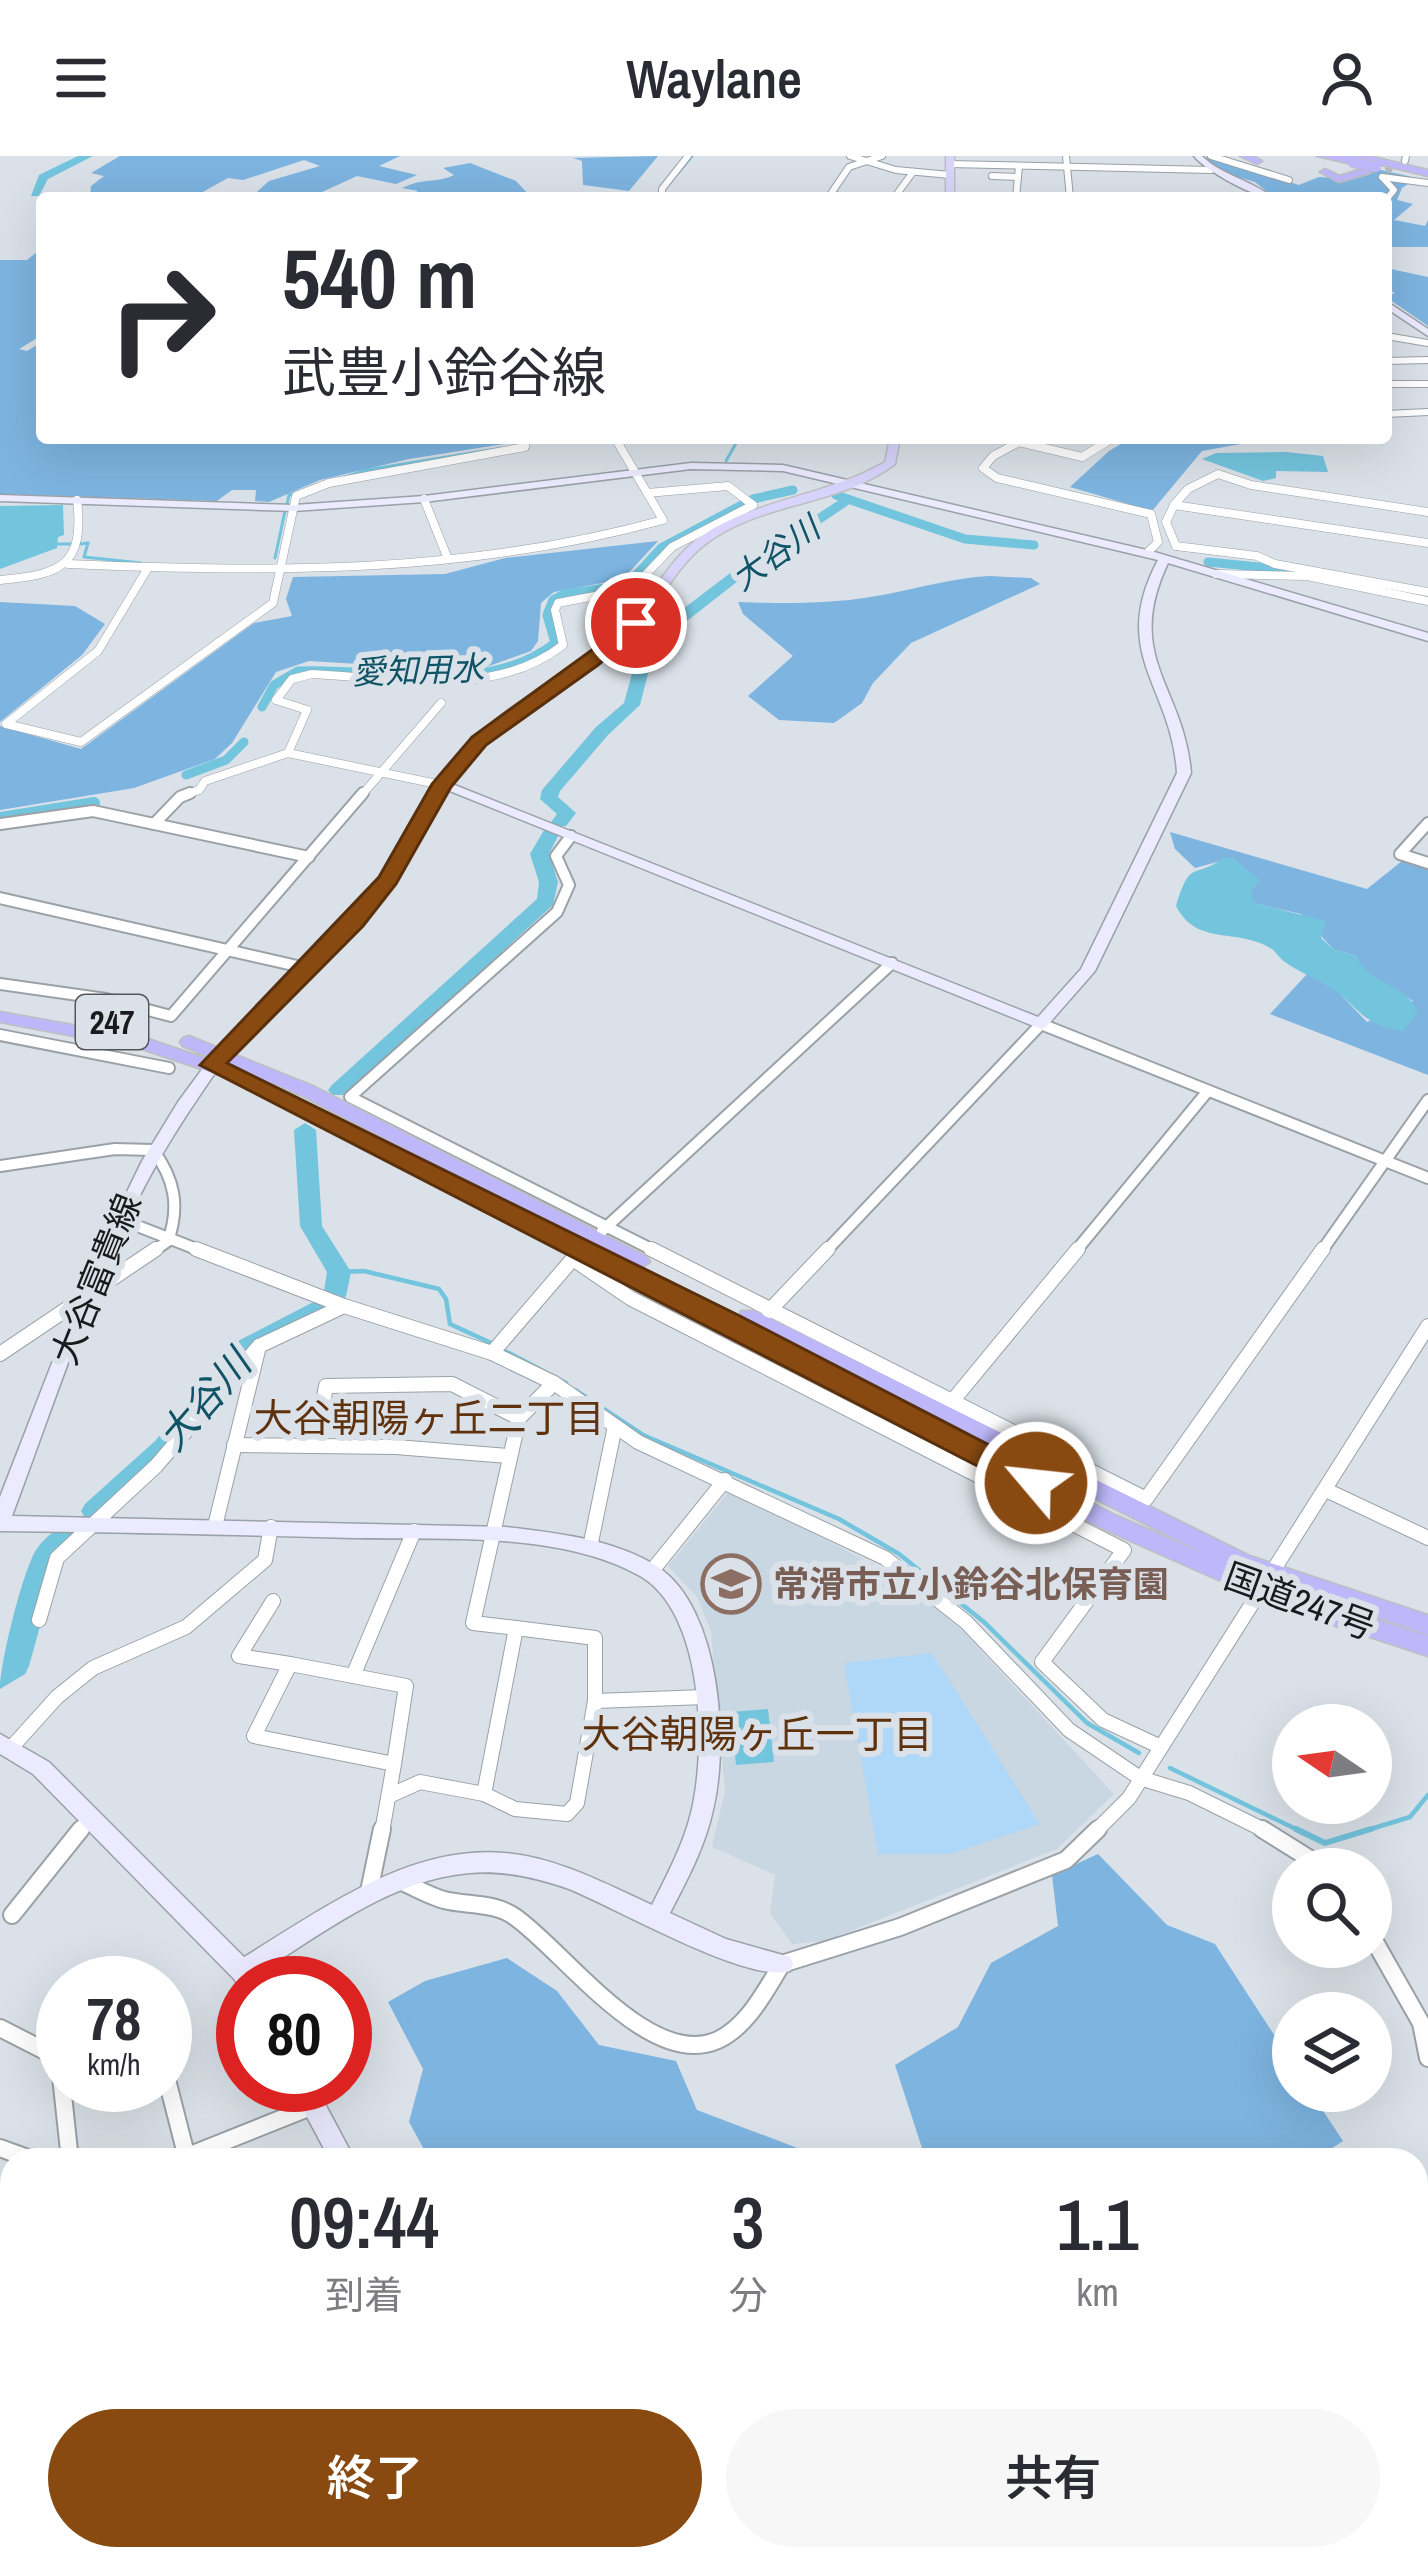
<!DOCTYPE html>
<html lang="ja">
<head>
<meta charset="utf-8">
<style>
	:root { --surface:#fff; --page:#f7f7f7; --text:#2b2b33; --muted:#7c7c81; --accent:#894a11 }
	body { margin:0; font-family:"Archivo Narrow","Noto Sans JP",sans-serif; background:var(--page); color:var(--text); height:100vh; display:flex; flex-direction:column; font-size:45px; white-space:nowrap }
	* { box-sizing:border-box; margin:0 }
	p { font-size:39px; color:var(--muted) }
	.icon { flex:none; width:66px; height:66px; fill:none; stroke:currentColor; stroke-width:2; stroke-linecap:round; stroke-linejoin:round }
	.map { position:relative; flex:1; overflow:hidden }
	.drawer { position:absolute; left:0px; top:1992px; width:1428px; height:423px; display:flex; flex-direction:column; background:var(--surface); border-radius:36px 36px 0 0; box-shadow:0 12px 48px #0002 }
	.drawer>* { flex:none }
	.top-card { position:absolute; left:36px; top:36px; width:1356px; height:252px; border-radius:12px; box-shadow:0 12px 48px #0002; background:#fff; color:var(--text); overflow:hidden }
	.needle { width:78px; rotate:283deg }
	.buttons { position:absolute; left:1272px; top:1548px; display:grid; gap:24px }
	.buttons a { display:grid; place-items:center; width:120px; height:120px; border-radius:50%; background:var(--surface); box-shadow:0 12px 48px #0002; font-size:60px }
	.speed { position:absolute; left:36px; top:1800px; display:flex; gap:24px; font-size:60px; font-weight:700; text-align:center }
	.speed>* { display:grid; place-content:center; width:156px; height:156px; border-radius:50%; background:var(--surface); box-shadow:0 12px 48px #0002; line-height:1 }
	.speed small { font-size:30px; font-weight:400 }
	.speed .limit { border:18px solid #d22; background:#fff; color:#111 }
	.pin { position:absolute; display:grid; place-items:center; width:102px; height:102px; color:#fff; margin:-51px; border:6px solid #fff; border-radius:50%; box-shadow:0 3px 12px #0007 }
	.me { position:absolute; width:132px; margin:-66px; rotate:298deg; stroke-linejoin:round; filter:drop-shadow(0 0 9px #0008) }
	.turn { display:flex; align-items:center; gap:42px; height:252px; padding:0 48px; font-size:54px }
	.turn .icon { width:156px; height:156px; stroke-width:2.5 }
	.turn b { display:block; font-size:84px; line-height:102px }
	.eta { display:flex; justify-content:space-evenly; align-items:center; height:204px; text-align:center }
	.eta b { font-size:72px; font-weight:600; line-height:84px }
	.cta { display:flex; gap:24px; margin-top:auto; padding:24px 48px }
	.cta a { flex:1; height:138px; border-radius:72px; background:var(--accent); color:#fff; font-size:48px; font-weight:600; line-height:138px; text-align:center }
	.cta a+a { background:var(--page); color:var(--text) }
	header { display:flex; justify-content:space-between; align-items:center; height:156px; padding:0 48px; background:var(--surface); font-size:54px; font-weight:600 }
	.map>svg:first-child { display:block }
</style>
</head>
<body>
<header><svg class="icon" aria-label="menu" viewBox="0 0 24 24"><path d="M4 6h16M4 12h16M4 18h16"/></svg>Waylane<svg class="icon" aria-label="person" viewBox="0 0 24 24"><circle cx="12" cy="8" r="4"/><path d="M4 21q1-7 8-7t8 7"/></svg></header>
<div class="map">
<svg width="1428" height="2413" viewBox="0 0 1428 2413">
	<rect width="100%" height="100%" fill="#dae1e8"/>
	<polygon fill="#c9d7e3" points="730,1334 898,1421 962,1474 1114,1638 1057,1693 825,1785 792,1788 770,1757 775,1719 712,1691 725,1635 711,1475 697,1441 668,1410"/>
	<polygon fill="#afd7f8" points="932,1497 1040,1668 950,1698 878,1698 844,1507"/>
	<g fill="#7db4e0">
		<polygon points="120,0 400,0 379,10 417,19 396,28 357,20 309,42 250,42 269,25 320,10 304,4 243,24 228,22 192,42 90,42 91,30 104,20 91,17"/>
		<polygon points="658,0 629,35 583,29 582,5 573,2"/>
		<polygon points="1202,0 1299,29 1319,21 1351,23 1372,12 1417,22 1402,32 1397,44 1413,48 1394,64 1425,70 1428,64 1428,91 1386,91 1386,42 1275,42 1255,26 1214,14"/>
		<path d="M470,7L516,25L532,42H406L418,35L402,32C425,21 435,28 454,19L443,12Z"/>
		<polygon points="42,92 42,179 19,193 27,195 42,186 42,282 504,282 510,287 409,303 320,324 269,346 255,345 256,334 232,334 217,345 0,338 0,104 27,104"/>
		<polygon points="1386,112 1428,121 1428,170 1386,141 1395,137 1386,133"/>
		<polygon points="1131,282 1273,282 1202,295 1152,355 1070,331 1109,295"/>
		<polygon points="658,385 623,423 554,436 541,447 538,485 531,495 475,515 309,505 276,516 232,587 215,603 134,632 0,654 0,570 81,593 254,467 292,460 286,443 293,421 445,418 505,402"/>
		<path d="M989,420L1031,422L1040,428L911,487L873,527L862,547L834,567L779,564L748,540L793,500L743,458L738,446C789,448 838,448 888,438C923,431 953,422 989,420Z"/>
		<polygon points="0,446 75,450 105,468 82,499 0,566"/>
		<polygon points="1170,676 1367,733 1402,705 1428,714 1428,919 1270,858 1308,817 1338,836 1367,866 1413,845 1363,815 1356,800 1333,793 1301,758 1253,747 1250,736 1259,724 1232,702 1195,712 1175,693"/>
		<polygon points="1098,1698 1167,1769 1215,1788 1293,1908 1293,1935 1310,1935 1343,1985 1314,2004 916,2004 922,1992 895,1909 958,1871 991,1807 1058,1770 1052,1719"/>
		<polygon points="507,1802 557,1835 599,1889 676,1905 697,1954 829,2004 430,2004 409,1966 423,1913 388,1846 425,1825"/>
		<polygon points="1428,2101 1428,2376 1416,2383 1416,2118"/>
		<polygon points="1174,2403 1383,2403 1372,2413 1200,2413"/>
	</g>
	<g fill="#73c4dd">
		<polygon points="1286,296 1323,300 1328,316 1276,315 1276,322 1263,325 1202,303 1216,297"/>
		<polygon points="63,349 64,379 58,381 57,392 0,413 0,350"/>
		<path d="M1224,702H1232L1260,724L1250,736L1254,747L1326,765L1321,782L1333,793L1356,800C1369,828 1406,829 1418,855L1403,875C1363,869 1362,855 1333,833C1318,822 1299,817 1285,806C1281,804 1276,796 1272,793C1237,771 1197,791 1176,750C1191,702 1192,724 1224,702Z"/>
		<polygon points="768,1553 774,1606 736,1609 731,1556"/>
		<polygon points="0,2093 12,2095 12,2403 857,2403 878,2413 0,2413"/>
	</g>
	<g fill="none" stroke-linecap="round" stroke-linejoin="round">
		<g stroke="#73c4dd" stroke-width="3">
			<polyline points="678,17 692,0"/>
			<polyline points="726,305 739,282"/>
			<polyline points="287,348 289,339 367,314 502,292"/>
			<polyline points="58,388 71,388"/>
			<polyline points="80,388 88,387 84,401 141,407"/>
			<polyline points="275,402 285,355"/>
		</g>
		<g stroke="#73c4dd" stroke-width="4.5">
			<polyline points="339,1116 364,1115 439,1133 446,1143 450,1168 491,1187"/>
			<polyline points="503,1194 566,1227"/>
			<polyline points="575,1234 643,1279 839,1363 899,1398 984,1466 1087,1567 1139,1597"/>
			<polyline points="1170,1612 1302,1676"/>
			<polyline points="1361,1676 1410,1661 1428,1639"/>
		</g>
		<polyline stroke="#73c4dd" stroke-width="6" points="1296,1673 1325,1687 1371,1673"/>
		<g stroke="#73c4dd" stroke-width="9">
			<polyline points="836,339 965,383 1034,389"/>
			<polyline points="1208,406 1299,415"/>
			<polyline points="1379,431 1428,440"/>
			<path d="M262,551L274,529L298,515C382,511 484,542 555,487L547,459L553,444L564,438L627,429L661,392L753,343L793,334"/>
			<polyline points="186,619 226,604 244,586"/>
		</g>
		<polyline stroke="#73c4dd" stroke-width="12" points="0,662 94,647"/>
		<g fill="#73c4dd" fill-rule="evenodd">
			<polygon points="78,0 93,0 48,23 39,40 31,40 39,19"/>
			<polygon points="845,340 857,343 752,414 655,490 640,549 608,579 560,635 558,641 576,657 566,670 554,670 551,666 557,658 540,643 542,634 596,571 624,547 641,485 742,408"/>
			<polygon points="550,673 559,678 549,698 558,726 553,749 346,939 332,939 328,934 332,929 537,743 539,726 530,698 544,674"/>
			<polygon points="305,967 316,974 322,1070 351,1116 346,1140 333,1155 254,1197 173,1299 103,1362 85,1362 81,1355 85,1348 155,1285 238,1185 323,1141 327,1116 300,1070 294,974"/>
			<path d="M65,1370L74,1373L78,1380L58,1405L29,1510L25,1518L0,1533C0,1508 22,1417 36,1394C43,1384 53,1374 65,1370Z"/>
		</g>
		<polyline stroke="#b3b9bf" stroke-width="6" stroke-dasharray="6 3" stroke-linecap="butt" points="1386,15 1405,5"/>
		<defs>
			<g id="street-far4">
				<polyline points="850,0 896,14 950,19"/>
				<polyline points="1066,0 1070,42"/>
				<polyline points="1211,0 1289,24"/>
				<polyline points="1405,5 1406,0"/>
				<polyline points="949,8 1211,14"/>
				<polyline points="992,20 1018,21"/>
				<polyline points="1382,21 1428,27"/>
				<polyline points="1382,21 1394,34 1386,44"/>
				<polyline points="830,39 863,42"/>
				<polyline points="662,42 662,33 688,0"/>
				<polyline points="828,42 849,11 882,0"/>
				<polyline points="894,42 913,16"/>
				<polyline points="1016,42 1019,10"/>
				<polyline points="1386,180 1428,187"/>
				<polyline points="1386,205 1428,204"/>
				<polyline points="1386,228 1428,228"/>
				<polyline points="1386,258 1428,256"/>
			</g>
			<g id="street-far3">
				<polyline points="1113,282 1082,301 1019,286 993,300 983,312 997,322 1151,358 1158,386 1147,397"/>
				<polyline points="647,337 728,330 753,349"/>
				<polyline points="424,343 448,403"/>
				<polyline points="1174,349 1166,366 1176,390"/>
				<polyline points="1428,356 1251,329 1218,318 1188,333 1174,349 1428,387"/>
				<polyline points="1176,390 1257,400 1275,408 1428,436"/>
				<path d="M68,408C269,417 468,418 663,364L615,282"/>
				<polyline points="148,412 98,495 6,568 81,586 273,447 296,340 329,327 525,291 526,284 542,282"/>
				<polyline points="1216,418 1307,420 1428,445"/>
				<path d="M0,424C60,419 85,410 77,344"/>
				<path d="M288,597L307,554L276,544L292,523L312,518C393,522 495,543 563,489L555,454L558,447L632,433L672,391L753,349"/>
				<polyline points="182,640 199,634 205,625 288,597 442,629"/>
				<polyline points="361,640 441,547"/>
			</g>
			<g id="street-far2">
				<polyline points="1428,667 1400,698 1428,707"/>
				<polyline points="0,668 93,655 309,701"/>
				<polyline points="154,668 180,641 190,637"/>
				<polyline points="571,680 556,700 569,729 557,756 350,941 657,1096"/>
				<polyline points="0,742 306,812"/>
				<polyline points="0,828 106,843 171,860 363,637"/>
				<polyline points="0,879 169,912"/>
				<path d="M0,1010L115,993L153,994C175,1023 180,1051 168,1085L152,1096"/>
				<polyline points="117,1062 204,1096"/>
				<polyline points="602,1075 892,807"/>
				<polyline points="825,1096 1041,868 1428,1022"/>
				<polyline points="1075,1096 1207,936"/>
				<polyline points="1321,1096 1428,944"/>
			</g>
			<g id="street-far1">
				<polyline points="196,1093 344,1150 492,1197 554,1227 638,1286 885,1402 966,1466 1069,1574 1140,1622 1189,1637 1268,1676"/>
				<polyline points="651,1093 1146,1343 1323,1093"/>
				<polyline points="573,1103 630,1142 1124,1394 1042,1506 1103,1564 1161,1591"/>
				<polyline points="769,1155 828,1093"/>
				<polyline points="492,1197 577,1098"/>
				<polyline points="0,1198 156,1093"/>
				<polyline points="954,1243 1078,1093"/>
				<polyline points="234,1289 396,1291 508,1300"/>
				<polyline points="315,1290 326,1230 452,1228 519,1262"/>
				<polyline points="1326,1334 1428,1382"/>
				<polyline points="215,1370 259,1190 344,1150"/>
				<polyline points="590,1391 615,1270"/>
				<polyline points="651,1416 725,1324"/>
				<polyline points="273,1445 239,1500 290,1508"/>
				<polyline points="39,1464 57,1402 156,1310 259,1190"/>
				<polygon points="516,1472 595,1482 595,1545 577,1647 567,1658 515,1653 484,1638"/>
				<polyline points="516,1472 473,1467 519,1262 554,1227"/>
				<polygon points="290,1508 406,1530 394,1608 254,1580"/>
				<polyline points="353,1520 414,1375"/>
				<polyline points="595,1545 705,1541"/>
				<polyline points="11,1592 57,1541 93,1512 186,1471 265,1404 271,1371"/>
				<polyline points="391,1639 420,1626 484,1638"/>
				<polyline points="79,1676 90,1662"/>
				<polyline points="382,1676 394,1608"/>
				<polyline points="1095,1676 1129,1642 1428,1170"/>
			</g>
			<g id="street">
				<polyline points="1262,1673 1326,1713"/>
				<path d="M402,1726C416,1732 430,1740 444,1744C468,1750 494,1746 515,1761C564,1795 650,1915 718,1884C748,1870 765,1835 782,1808L900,1771L1066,1704L1098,1673"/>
				<polyline points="368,1740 382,1673"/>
				<polyline points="12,1759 81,1673"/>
				<polyline points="1371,1779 1421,1867 1428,1902"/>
				<polyline points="0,1872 59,1902 70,2004"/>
				<polyline points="165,1916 187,2002"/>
				<polyline points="0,1992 33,2004"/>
				<polyline points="178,2004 313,1950"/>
			</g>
			<g id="secondary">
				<path d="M1194,0H1202C1222,20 1252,24 1273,42C1255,42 1206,15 1194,0Z"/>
				<polygon points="1386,145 1428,173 1428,180 1386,152"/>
				<path d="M691,307L783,309L1151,395L1428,477V485L1168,407C1123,502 1184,530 1191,617L1095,815L1046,871L1041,873L435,629L437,626H447L1038,861L1081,813L1177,617C1172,530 1108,498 1158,404L783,315L691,313L424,346L294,355L0,345V339L294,349L424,340Z"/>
				<path d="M222,891L230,896C205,931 181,966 159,1004C96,1115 57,1240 12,1360L506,1371C556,1377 615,1383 658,1411C721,1453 729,1588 713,1654C705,1691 687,1724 670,1757L726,1783L790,1801L793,1808L790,1815C750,1829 614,1751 569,1733C537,1722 504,1714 470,1717C391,1723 321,1779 256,1819L259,1827H243V1836L234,1823L33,1618L0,1598V1578L49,1606L244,1801C322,1754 408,1689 504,1697C556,1701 606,1728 652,1749C667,1719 683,1689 691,1657C707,1593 704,1457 640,1420C561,1375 443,1384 355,1382C236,1379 118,1376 0,1375V1341L85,1122L142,1005L178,946L217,893Z"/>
				<polygon points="290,1929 315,1929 355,2004 330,2004"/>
				<polygon points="1079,2403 1127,2403 1132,2413 1084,2413"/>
			</g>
			<g id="primary">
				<rect x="946" y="0" width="8" height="42"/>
				<path d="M890,282H900L895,308C839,351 759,345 703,390C672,415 657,454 628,481C584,524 524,546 481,590C443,630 425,685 392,728C345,792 283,843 227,899H217L214,896L217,893C272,837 334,786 382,723C415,680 433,626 471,586C513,541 573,519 618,478C649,449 665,406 700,381C755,343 827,340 885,306Z"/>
			</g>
			<g id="highway">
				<polygon points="1240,0 1253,0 1262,5 1257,8"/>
				<polygon points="1317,0 1369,0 1428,14 1428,20 1369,6 1370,17 1339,26 1320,16 1325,13 1340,20 1362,13 1361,10"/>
				<path d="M0,856L145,882L240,914L183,890L180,886L183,882L189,880L315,931L647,1101L650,1106L640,1113L739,1162L741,1155H755L1250,1400L1428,1459V1479L1255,1419L1299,1439L1428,1480V1500L1284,1453L1099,1371L722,1171L234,924L142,893L0,866ZM253,919L301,939L530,1058ZM839,1214L1205,1398L1115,1359Z"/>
			</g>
		</defs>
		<use href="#street-far4" stroke="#9aa1a7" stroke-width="8"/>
		<use href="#street-far3" stroke="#9aa1a7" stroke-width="9"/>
		<use href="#street-far2" stroke="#9aa1a7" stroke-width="14"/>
		<use href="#street-far1" stroke="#9aa1a7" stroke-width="16"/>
		<use href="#street" stroke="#9aa1a7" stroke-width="20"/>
		<use href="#secondary" stroke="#9aa1a7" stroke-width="3"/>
		<use href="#primary" stroke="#bebfbf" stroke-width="3"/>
		<use href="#highway" stroke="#bebfbf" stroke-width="3"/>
		<use href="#street-far4" stroke="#fff" stroke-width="6"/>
		<use href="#street-far3" stroke="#fff" stroke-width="8"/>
		<use href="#street-far2" stroke="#fff" stroke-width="10"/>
		<use href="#street-far1" stroke="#fff" stroke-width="14"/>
		<use href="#street" stroke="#fff" stroke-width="16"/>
		<use href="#secondary" fill="#eceafe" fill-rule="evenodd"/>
		<use href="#primary" fill="#d8d4fc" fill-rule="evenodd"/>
		<use href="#highway" fill="#beb8fa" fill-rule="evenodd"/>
		<defs>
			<polyline id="highway-bridge" points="1352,6 1376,11"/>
		</defs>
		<use href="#highway-bridge" stroke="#bebfbf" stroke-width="12" stroke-linecap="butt"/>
		<use href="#highway-bridge" stroke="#beb8fa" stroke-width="10"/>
	</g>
	<polygon fill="#894a11" stroke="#59300b" stroke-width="3" points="636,462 645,467 642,471 598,509 486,589 451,631 396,728 363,770 227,907 738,1159 1047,1319 1051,1327 1047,1335 1026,1335 200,909 379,721 432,628 472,581"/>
	<defs>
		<symbol id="school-ring" viewBox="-11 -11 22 22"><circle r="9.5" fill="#dae1e8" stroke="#8d6e63" stroke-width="1.5"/><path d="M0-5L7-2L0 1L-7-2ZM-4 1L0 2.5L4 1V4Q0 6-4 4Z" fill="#8d6e63"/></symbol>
	</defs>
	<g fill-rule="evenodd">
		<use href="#school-ring" x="698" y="1395" width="66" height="66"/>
	</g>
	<g text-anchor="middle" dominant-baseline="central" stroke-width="12" stroke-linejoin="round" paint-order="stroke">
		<g font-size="33" font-style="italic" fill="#0f5466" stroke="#dae1e8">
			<text transform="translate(775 397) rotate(-36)">大谷川</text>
			<text transform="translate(418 514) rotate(-2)">愛知用水</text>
		</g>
		<rect fill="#dae1e8" stroke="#525659" stroke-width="3" x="76" y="839" width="72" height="54" rx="9"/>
		<g font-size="33" font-weight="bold" fill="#181a1c">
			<text x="112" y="866">247</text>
		</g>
		<g font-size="36" fill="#181a1c" stroke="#dae1e8">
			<text transform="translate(96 1123) rotate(-68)">大谷富貴線</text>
			<text transform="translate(1300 1445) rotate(20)">国道247号</text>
		</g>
		<g font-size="36" font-weight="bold" fill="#785e54" stroke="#dae1e8" text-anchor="start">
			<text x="773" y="1428">常滑市立小鈴谷北保育園</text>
		</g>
		<g font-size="39" font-style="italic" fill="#0f5466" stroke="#dae1e8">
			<text transform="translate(204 1244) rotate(-49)">大谷川</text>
		</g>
		<g font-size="39" fill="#5f320d" stroke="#dae1e8">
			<text x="429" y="1262">大谷朝陽ヶ丘二丁目</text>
			<text x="757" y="1578">大谷朝陽ヶ丘一丁目</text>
		</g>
	</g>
</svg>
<div class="buttons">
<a><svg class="needle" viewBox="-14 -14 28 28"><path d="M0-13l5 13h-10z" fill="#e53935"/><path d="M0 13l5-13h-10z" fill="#7c7c81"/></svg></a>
<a><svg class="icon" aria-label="search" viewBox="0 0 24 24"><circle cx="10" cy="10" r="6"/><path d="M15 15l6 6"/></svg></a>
<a><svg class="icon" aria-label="layers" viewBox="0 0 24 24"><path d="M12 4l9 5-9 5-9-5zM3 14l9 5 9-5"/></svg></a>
</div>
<div class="speed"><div>78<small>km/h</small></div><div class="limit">80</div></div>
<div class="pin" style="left:636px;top:467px;background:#d93025"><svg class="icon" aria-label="arrive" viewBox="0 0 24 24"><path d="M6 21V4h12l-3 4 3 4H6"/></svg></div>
<svg class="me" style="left:1036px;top:1327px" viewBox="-20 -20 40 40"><circle r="17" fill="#894a11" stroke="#fff" stroke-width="3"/><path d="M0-11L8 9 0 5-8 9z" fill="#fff"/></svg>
<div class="top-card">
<div class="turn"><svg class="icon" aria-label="right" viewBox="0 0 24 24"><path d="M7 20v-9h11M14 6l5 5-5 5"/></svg><div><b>540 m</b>武豊小鈴谷線</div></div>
</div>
<section class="drawer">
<div class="eta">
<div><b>09:44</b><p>到着</p></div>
<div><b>3</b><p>分</p></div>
<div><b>1.1</b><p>km</p></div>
</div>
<div class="cta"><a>終了</a><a>共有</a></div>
</section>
</div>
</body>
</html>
